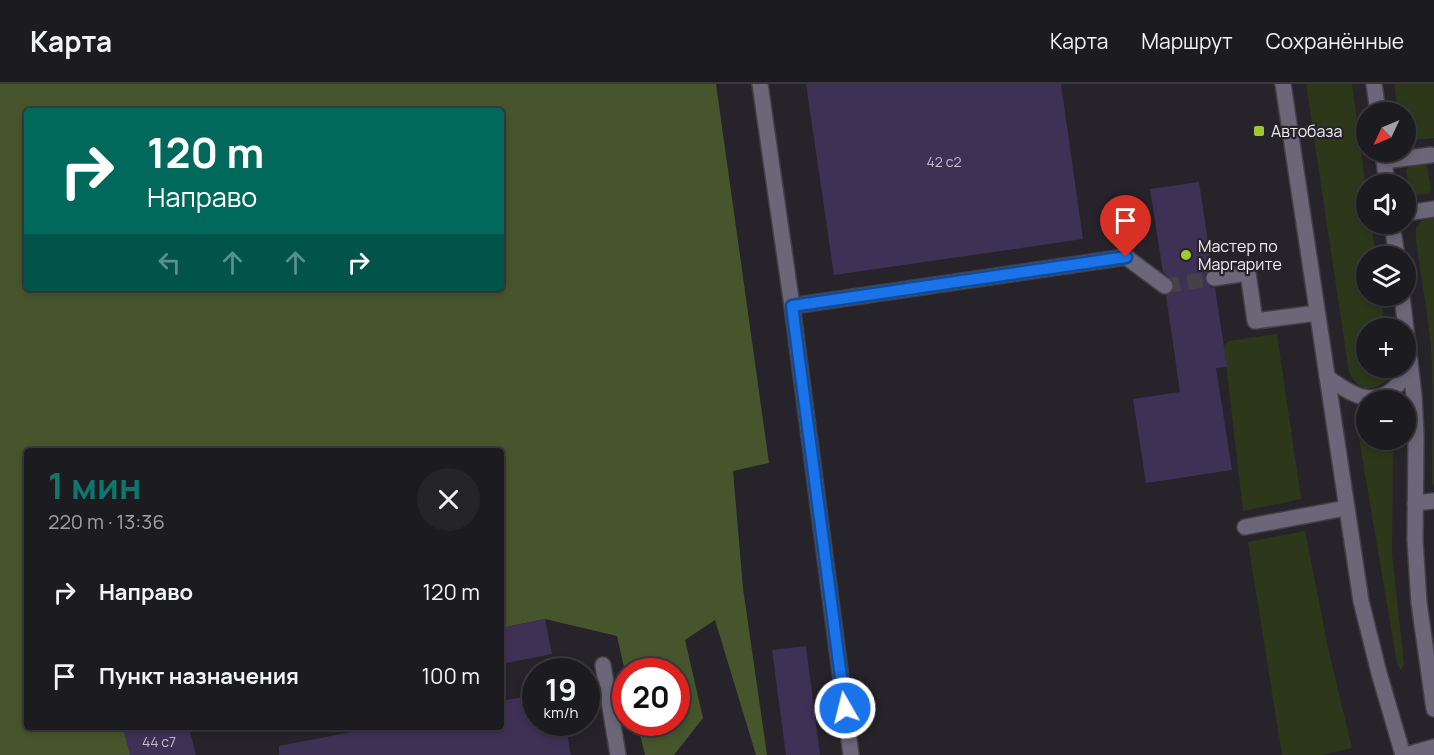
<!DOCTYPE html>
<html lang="ru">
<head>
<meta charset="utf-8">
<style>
	:root { --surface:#1c1b20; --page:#252429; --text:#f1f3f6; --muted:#a0a1a5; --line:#3a393e; --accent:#0f766e }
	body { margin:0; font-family:Manrope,sans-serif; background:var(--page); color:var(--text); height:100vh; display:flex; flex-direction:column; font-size:22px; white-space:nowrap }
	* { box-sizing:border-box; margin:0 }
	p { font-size:20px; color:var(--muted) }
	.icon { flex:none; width:33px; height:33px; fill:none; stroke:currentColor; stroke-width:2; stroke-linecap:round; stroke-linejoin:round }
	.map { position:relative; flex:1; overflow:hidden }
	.side { position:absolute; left:24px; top:364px; width:480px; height:282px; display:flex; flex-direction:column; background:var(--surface); border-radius:6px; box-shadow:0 3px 9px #0003,0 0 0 2px var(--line) }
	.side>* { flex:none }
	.guide { position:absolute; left:24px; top:24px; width:480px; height:183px; border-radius:6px; box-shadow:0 3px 9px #0003,0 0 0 2px var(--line); background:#00695c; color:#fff; overflow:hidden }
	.needle { width:39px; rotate:226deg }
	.tools { position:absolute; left:1356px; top:18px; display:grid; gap:12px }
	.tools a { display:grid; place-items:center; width:60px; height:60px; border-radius:50%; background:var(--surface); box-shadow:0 3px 9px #0003,0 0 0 2px var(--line); font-size:30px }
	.speed { position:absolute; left:522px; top:574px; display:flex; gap:12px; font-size:30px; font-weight:700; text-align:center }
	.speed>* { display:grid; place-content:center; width:78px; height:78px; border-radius:50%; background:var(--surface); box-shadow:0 3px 9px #0003,0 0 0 2px var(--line); line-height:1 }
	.speed small { font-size:15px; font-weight:400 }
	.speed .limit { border:9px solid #d22; background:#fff; color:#111 }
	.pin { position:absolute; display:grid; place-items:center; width:51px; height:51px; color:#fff; margin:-62px -26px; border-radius:50% 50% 50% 0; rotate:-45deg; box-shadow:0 0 6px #0007 }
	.pin .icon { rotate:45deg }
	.me { position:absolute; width:66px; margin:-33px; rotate:352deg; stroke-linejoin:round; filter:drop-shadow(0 0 4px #0008) }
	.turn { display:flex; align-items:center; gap:21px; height:126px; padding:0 24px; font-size:27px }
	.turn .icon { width:78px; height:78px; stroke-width:2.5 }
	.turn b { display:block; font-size:42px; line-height:51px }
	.lanes { display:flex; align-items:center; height:57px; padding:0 24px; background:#0003; justify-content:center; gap:30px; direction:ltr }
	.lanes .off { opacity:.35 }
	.round { display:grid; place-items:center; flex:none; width:63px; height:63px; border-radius:32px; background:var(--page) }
	.head { display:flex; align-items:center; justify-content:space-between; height:102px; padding:0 24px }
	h1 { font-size:36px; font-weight:700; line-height:45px; color:var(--accent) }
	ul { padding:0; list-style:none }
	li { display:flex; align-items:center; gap:18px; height:84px; padding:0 24px }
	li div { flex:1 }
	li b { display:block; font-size:22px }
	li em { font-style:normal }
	header { display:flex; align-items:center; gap:36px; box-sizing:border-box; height:84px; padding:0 30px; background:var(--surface); border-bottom:2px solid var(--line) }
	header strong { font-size:28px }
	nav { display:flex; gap:33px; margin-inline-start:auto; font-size:21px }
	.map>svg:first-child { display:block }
</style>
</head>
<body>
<header>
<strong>Карта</strong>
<nav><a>Карта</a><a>Маршрут</a><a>Сохранённые</a></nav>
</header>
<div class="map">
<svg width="1434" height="671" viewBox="0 0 1434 671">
	<rect width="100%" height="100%" fill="#26242a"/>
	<g fill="#2d381b">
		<path d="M1306,0H1352L1366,105V140H1371L1376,172H1366V212H1381L1385,244H1366V284H1390L1386,297C1368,309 1360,307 1349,288Z"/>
		<polygon points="1394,0 1434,0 1434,54 1412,56 1406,54 1406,28 1398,28"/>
		<polygon points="1425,79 1427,82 1431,106 1428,110 1415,111 1410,106 1406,86 1411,81"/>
		<path d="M1434,134V401L1432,400C1432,354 1434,307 1431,262C1427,227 1421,192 1416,157V145L1421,137Z"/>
		<polygon points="1277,250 1301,415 1243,427 1224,262 1229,257"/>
		<polygon points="1356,336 1366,339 1366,356 1393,356 1392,470 1404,580 1401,586 1397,580"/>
		<polygon points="1305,447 1328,564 1352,664 1322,671 1282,671 1248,458"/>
	</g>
	<path fill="#46552c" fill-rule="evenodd" d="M0,0H716L769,379L733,387L743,504L767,671H756L715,536L685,556L703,634L674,671H645L637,639H676V588H625L617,552L545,535L501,544V368H27V644H123L131,671H0ZM27,27H501V204H27Z"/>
	<g fill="#3e3156">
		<polygon points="806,0 1061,0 1083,155 834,191"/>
		<polygon points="1199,98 1212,184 1205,190 1205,196 1210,203 1215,204 1227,283 1216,284 1232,386 1146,399 1133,315 1180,308 1166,211 1172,208 1175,203 1171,195 1163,188 1150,105"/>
		<polygon points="545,535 552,570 501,580 501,544"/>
		<polygon points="806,562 820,671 786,671 772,566"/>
		<polygon points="536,611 536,639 565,639 571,671 279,671 279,662 372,644 501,644 501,617"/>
		<polygon points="123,644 189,644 196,671 130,671"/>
	</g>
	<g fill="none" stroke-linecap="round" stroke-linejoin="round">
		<polyline stroke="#444248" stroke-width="15" stroke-dasharray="15 8" stroke-linecap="butt" points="1165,202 1214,194"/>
		<defs>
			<g id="minor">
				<polyline points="760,0 792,222 851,671"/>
				<polyline points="1283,0 1361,517 1379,589 1403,671"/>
				<polyline points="1374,0 1378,28"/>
				<polyline points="1383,68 1387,100"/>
				<polyline points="1384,77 1431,71"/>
				<polyline points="1406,129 1434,125"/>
				<polyline points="1392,140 1397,172"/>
				<polyline points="1214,194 1248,189 1255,237 1317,229"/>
				<polyline points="1402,212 1414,312 1416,351 1415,456 1419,519 1434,625"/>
				<polyline points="792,222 1126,173 1165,202"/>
				<path d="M1327,293C1350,310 1377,328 1400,298C1404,293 1407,284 1410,277"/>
				<polyline points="1415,419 1434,417"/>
				<polyline points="1245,443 1346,424"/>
				<polyline points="603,581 618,671"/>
				<polyline points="1406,671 1434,663"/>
			</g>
		</defs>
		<use href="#minor" stroke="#424046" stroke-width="18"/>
		<use href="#minor" stroke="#6b6678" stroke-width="15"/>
	</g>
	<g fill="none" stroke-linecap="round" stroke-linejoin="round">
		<defs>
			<polyline id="route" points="845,624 792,222 1126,173"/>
		</defs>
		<use href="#route" stroke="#114b97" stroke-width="15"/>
		<use href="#route" stroke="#1a73e8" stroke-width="10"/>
	</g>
	<g fill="#9dca30" stroke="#26242a" stroke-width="2">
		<rect x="1253" y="41" width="12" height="12" rx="3"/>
		<circle cx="1186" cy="171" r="6"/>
	</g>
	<g text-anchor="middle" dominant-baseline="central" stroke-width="4.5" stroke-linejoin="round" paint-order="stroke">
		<g font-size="14" fill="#c2beca">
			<text x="944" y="77">42 с2</text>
			<text x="159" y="657">44 с7</text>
		</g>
		<g font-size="16" fill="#eeedf1" stroke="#26242a" text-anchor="start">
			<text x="1271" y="47">Автобаза</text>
			<text x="1198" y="162">Мастер по<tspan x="1198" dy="18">Маргарите</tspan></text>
		</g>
	</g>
</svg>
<div class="tools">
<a><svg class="needle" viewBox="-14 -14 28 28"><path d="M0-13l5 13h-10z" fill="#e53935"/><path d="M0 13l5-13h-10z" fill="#a0a1a5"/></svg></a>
<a><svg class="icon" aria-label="sound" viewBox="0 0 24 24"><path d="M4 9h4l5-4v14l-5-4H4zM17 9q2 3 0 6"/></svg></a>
<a><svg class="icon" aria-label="layers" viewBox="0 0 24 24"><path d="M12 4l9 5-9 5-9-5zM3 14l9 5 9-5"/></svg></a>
<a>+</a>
<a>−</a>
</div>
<div class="speed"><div>19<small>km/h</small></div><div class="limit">20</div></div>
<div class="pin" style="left:1126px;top:173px;background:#d93025"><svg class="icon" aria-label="arrive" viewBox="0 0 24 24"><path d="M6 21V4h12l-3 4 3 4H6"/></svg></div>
<svg class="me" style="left:845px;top:624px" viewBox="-20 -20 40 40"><circle r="17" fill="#1a73e8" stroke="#fff" stroke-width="3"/><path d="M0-11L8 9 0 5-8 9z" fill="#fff"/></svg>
<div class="guide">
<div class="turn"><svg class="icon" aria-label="right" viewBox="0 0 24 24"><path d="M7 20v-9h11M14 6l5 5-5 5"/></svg><div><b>120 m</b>Направо</div></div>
<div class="lanes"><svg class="icon off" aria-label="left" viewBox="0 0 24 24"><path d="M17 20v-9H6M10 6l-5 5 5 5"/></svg><svg class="icon off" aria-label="ahead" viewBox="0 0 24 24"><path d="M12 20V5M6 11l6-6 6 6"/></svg><svg class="icon off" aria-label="ahead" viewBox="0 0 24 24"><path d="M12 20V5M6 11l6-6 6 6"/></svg><svg class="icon" aria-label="right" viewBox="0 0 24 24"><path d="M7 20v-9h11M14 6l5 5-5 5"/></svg></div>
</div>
<section class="side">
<div class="head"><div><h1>1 мин</h1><p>220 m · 13:36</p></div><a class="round"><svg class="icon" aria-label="close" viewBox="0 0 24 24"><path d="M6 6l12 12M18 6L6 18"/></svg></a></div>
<ul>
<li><svg class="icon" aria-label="right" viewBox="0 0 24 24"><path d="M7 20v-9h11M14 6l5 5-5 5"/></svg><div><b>Направо</b></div><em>120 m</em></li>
<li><svg class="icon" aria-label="arrive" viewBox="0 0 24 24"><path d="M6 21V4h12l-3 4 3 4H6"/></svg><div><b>Пункт назначения</b></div><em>100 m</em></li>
</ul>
</section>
</div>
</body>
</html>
